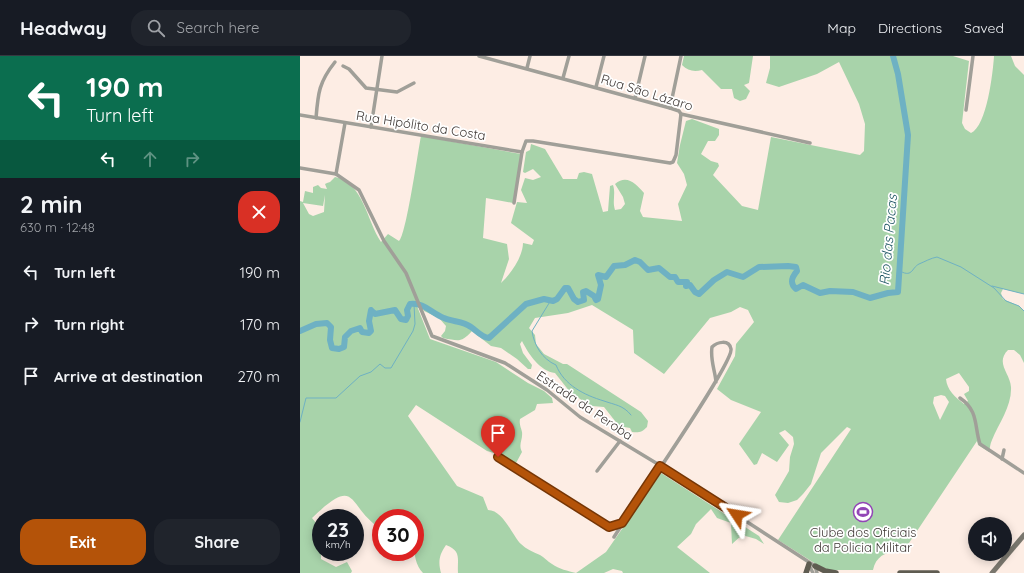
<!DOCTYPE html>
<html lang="en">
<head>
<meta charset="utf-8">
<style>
	:root { --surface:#171b24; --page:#20242c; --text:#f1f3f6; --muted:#9ea1a6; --line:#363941; --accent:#b45309 }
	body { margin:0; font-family:Quicksand,sans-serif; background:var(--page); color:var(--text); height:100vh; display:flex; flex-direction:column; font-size:15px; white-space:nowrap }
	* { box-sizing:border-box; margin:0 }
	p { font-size:13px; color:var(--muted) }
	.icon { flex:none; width:22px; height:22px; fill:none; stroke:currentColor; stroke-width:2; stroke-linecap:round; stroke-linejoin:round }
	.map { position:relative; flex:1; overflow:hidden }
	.panel { display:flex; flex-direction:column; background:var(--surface); width:300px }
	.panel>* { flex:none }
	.hud { background:#0b6e4f; color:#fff; overflow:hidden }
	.fabs { position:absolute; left:668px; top:461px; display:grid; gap:8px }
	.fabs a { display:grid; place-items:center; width:44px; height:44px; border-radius:50%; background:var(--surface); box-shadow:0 2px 10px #0003; font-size:20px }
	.speed { position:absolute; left:12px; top:453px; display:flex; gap:8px; font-size:20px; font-weight:700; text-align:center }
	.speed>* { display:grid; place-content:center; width:52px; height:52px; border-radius:50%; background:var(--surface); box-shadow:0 2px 10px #0003; line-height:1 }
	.speed small { font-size:10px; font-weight:400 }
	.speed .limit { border:6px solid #d22; background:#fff; color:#111 }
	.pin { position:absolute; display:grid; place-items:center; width:34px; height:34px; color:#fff; margin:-41px -17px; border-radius:50% 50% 50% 0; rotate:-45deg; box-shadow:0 0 4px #0007 }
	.pin .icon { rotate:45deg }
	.me { position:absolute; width:44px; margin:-22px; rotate:303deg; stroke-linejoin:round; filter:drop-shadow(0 0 3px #0008) }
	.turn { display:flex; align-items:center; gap:14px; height:84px; padding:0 20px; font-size:18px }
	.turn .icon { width:52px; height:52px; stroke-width:2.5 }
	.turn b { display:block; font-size:28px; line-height:34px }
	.lanes { display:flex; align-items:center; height:38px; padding:0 20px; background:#0003; justify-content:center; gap:20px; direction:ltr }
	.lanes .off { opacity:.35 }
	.round { display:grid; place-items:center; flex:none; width:42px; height:42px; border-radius:16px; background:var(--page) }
	.headline { display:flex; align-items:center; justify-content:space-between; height:68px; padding:0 20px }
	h1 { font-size:24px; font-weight:700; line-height:30px }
	.button { display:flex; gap:8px; margin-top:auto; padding:8px 20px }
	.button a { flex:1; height:46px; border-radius:16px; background:var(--accent); color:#fff; font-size:16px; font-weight:700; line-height:46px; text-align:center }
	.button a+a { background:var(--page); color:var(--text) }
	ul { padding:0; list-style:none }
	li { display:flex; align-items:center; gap:12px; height:52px; padding:0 20px }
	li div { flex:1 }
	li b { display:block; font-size:15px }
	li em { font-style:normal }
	header { display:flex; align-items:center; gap:24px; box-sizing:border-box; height:56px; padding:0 20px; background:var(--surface); border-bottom:1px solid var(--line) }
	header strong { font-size:19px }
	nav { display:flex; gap:22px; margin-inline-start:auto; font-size:14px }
	.search { width:280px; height:36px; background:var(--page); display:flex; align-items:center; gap:10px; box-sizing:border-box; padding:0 14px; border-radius:16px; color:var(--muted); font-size:15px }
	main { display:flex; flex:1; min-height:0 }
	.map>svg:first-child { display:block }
</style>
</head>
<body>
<header>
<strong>Headway</strong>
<div class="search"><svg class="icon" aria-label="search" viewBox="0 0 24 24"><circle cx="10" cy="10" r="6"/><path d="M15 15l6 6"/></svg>Search here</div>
<nav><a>Map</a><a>Directions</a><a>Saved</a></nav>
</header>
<main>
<section class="panel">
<div class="hud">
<div class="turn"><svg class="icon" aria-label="left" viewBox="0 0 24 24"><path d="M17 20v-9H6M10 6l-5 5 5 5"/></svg><div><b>190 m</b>Turn left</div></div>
<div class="lanes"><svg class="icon" aria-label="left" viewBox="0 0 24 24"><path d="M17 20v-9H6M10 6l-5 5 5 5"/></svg><svg class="icon off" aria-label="ahead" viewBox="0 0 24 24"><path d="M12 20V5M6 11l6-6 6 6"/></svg><svg class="icon off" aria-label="right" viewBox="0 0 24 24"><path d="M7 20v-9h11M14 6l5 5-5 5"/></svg></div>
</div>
<div class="headline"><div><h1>2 min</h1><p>630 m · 12:48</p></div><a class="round" style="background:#d93025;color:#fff"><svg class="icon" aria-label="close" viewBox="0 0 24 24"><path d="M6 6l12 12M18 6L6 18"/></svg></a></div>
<ul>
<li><svg class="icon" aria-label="left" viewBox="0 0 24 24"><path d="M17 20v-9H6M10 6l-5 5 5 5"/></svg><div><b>Turn left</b></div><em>190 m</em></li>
<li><svg class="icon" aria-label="right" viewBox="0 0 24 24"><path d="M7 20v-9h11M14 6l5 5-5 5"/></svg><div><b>Turn right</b></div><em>170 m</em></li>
<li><svg class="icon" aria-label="arrive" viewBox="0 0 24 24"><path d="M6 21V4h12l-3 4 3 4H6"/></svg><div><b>Arrive at destination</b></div><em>270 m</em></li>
</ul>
<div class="button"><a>Exit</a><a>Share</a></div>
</section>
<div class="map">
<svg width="724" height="517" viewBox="0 0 724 517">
	<rect width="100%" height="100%" fill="#fdede4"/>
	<g fill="#a8d3aa" fill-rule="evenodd">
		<path d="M384,0H453L449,27L444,29L450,35L446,43L440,45L434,42L432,33H421L402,14C394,16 388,15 382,9Z"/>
		<path d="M470,0H653L669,5L662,67L665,73L671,77C687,70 693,16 694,0H711L715,10L724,19V238L703,233L701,237L703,243L719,250L724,255V307L720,299L714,294H708C695,307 710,317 711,331C712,350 699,367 692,384C690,388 690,392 689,396L678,389L677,385L603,496C589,494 576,499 573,514H529L519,510L478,484L551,373L547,371L521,397L511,428L503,438L497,444L488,447L479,446L475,439L489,415L490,401L494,388L493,381L485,374L479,377L489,389L477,406L462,397L457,408L454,409L439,388L461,356L431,344L417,333L435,300L436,288L454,266L448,254L440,251L431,256L410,262L364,318L334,297L333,274L292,249L268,257L235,262L229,272L235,279L236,288L244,298L263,308H267L341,356L348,365L347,371C342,376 339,377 332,376L330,372L319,370L304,351L292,350L286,347L270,336L255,317C240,315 229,299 222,285L220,288L223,297L232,309L231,313H228L217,303L201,292L191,290L172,275C161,287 159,285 143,282L141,280L145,275L146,270L139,262L124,255L120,247L115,245L130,283L196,306L228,327L244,335L252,342L253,347L237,348L235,354L220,363C219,369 221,371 222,376C223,384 218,388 222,396L216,407L201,399L187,395L116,349L108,360L157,430L183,441L188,454C203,454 212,479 221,488C226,493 233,496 240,499C244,501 248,506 252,508C259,513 268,515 276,517L306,496L361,417L459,480L464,488L456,483L442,479L432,488L431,467L417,462L411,453L396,468L391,478L377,491L410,517H323L322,515L313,513L304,517H158C157,503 162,495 146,489C139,499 138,506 141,517H123C110,504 115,479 115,462H81V473C46,451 59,417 12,462L16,467L21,470V503L36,511L47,506L52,515L51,517H0V145L3,146L5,135L13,137V131L18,129L21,132L27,133L25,128L27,127L30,126L35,121C63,126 67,165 81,186L88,178L99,185C106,180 118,95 121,80L221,98L213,147L186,142L183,182L207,188L209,203L201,227C211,218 223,200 223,187L232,189L234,184L211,167L217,146L227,147L221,134L225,122L233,124L241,121L233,113L225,117L223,116L226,96L230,94L231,88L245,93L263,123H277L279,117L284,116L292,118L303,156L308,155L310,130L313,129C316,138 312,145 315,154L321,153L325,148L323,141L315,128C327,118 336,128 344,137L340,155L343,161L382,165L378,148L387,129L384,118L377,107L380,89L386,65L392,63L419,73V79L415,85H408L401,98L411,105L418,107L419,110L413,119L442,150L458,154L471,81L560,99L564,95L565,68L559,48L539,6L517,18L479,31L466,27L470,12ZM25,139L24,156L13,160L9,158L3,147L23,150ZM659,317L669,331V335L664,338L668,345L664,348C655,341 647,334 646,323ZM641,339L645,340L649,346L640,364L633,347L634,341Z"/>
	</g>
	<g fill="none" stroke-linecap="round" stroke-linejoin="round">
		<g stroke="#6eb1c3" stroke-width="1">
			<path d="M598,214C613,223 611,212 619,208C624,206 631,202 637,201L661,211L694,232L706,245L719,250L724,255"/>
			<polyline points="692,230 724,238"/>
			<path d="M251,244L232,275C234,289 242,303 256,309C264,329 284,339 304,345C315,349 323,349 331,359"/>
			<polyline points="0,366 6,342 36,342 60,320 71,316 80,308 85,312 91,312 113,275 115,268 114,248"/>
		</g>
		<path stroke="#6eb1c3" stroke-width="6" d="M0,275L16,268L27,267L31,271L30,284L32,292L39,293L44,291L45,281L51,275L60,272L62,276L69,277L71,275L69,265L71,254L75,258L95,254L101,263L106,264L108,260L107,254L110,248C124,246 132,258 144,262C153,266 163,265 171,271C177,275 181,281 189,282L226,248L244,243L253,245L257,243L265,232H268L274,243L278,246L284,244L283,236L286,235L294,240L296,244L298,243L301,229L298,219L306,221L314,210L325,209L335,204L340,206L348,214L359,212L370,221H375L378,226H387L386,230L390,229L395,236L399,238L414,224L427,216L443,221L459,211L488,210L496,211L497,215C492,221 489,227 496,233L503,229L520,237L530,235L553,236L570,242L588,237L598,236L608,79L598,18L593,0"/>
		<g stroke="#a09f98" stroke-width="3.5">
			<polyline points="179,0 370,52 379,55 381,58 510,87"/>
			<polyline points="43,10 49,13 66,32 97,36 114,27"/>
			<polyline points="227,12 230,0"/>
			<polyline points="263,22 269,0"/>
			<polyline points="296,31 304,0"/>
			<polyline points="335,42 345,0"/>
			<polyline points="370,52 381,0"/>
			<polyline points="666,54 673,0"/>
			<polyline points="0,59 222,96"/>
			<path d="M16,62C18,37 19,26 35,6"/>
			<polyline points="71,71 82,0"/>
			<polyline points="0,112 36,118 59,134 84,185 106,217 132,280 205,307 247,334 280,361 361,410 515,510 517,517"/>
			<polyline points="36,118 45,67"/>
			<polyline points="214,147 222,96 226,85 233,85 370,107 373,106 376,99 381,58"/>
			<path d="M660,342C679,355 674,370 680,388L724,417"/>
			<polyline points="195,401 200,401 303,469 313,471 322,467"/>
			<polyline points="702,403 704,394"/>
			<polyline points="297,415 320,385"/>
			<path d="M314,481C329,457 434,307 431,293C429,283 417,286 412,291C410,304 415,314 416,326"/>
			<polyline points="509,509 513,517"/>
		</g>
		<polyline stroke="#7a776e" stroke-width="5" points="692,517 724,479"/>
		<g stroke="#5f5c51" stroke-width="5.5">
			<polyline points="515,510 525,515 536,517"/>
			<polyline points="506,517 509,508"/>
			<polyline points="600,517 637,517"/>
		</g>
	</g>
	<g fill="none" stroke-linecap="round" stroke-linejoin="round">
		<defs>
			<polyline id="route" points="198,401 309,471 322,467 360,410 437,459"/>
		</defs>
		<use href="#route" stroke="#753606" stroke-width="10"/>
		<use href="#route" stroke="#b45309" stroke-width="7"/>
	</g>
	<defs>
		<symbol id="stadium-ring" viewBox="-11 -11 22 22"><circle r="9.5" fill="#fff" stroke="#9245b6" stroke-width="1.5"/><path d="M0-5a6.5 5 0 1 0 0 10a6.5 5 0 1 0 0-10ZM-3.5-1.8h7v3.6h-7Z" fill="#9245b6"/></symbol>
	</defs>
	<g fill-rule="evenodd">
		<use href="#stadium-ring" x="552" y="445" width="22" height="22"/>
	</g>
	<g text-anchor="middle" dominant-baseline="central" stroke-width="3.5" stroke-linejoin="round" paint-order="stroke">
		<g font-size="13" fill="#3f3835" stroke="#fff">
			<text transform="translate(347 36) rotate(17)">Rua São Lázaro</text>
			<text transform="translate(121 69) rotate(9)">Rua Hipólito da Costa</text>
			<text transform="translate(285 349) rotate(34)">Estrada da Peroba</text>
		</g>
		<g font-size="13" fill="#3f3835" stroke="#fff">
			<text x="563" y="476">Clube dos Oficiais<tspan x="563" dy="15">da Policia Militar</tspan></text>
		</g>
		<g font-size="14" font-style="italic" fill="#1a5260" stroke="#fff">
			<text transform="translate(588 184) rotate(-85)">Rio das Pacas</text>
		</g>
	</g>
</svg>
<div class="fabs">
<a><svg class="icon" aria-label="sound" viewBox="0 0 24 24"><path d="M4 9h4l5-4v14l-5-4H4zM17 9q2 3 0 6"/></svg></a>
</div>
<div class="speed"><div>23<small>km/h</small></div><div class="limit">30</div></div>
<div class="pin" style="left:198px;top:401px;background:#d93025"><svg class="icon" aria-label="arrive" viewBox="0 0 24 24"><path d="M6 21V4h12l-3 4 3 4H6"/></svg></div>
<svg class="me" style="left:437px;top:459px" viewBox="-20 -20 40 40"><path d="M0-17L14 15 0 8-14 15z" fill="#b45309" stroke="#fff" stroke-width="4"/></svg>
</div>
</main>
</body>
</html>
